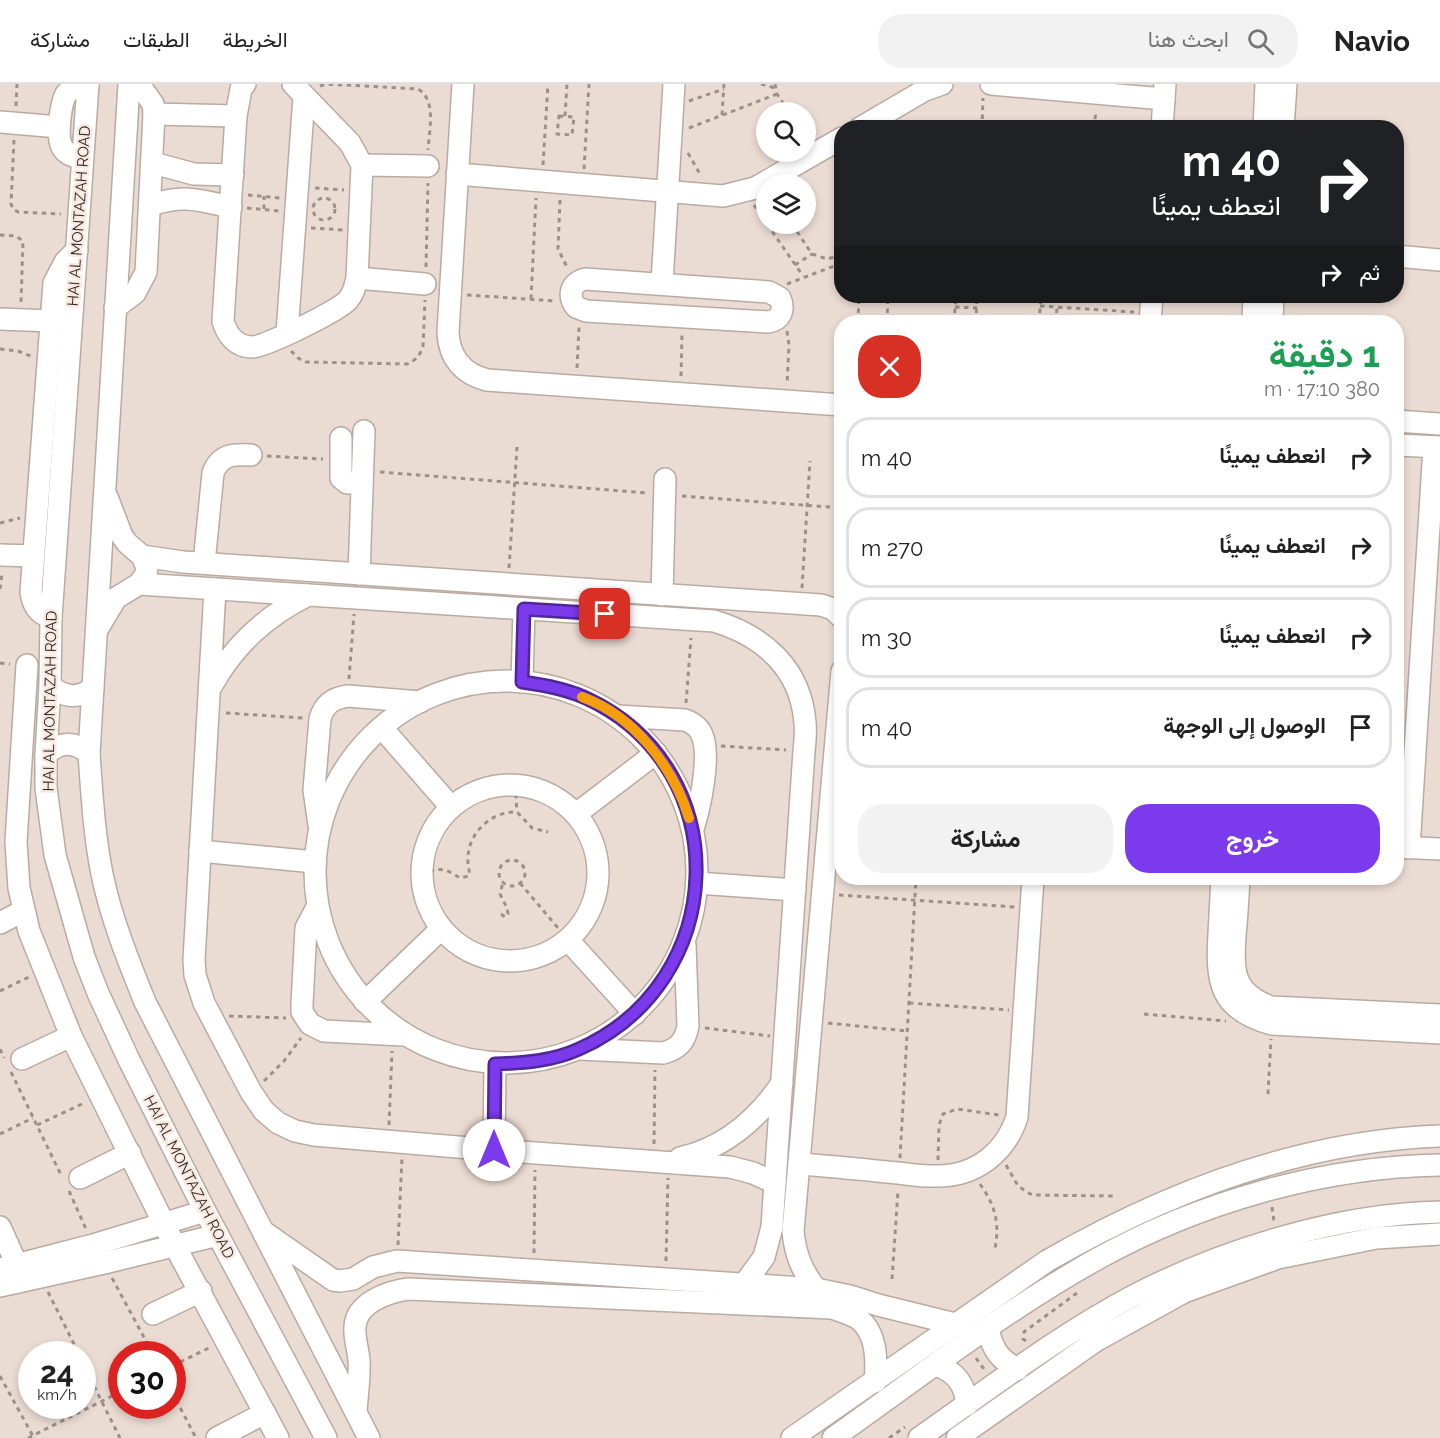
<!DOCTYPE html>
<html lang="ar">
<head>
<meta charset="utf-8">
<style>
	:root { --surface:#fff; --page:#f2f2f2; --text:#222; --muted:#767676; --line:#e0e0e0; --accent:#7c3aed }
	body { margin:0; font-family:Raleway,Vazirmatn,sans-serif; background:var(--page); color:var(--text); direction:rtl; height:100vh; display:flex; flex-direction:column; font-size:22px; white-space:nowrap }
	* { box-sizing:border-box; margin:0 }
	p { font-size:20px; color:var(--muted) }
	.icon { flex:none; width:33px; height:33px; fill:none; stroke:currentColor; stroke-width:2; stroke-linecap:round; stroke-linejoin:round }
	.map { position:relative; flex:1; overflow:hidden; direction:ltr }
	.details { position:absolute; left:834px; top:231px; width:570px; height:570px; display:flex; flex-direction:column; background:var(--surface); border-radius:24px; box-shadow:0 3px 9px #0003; direction:rtl }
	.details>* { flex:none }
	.hud { position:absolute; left:834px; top:36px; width:570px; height:183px; border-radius:24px; box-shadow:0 3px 9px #0003; direction:rtl; background:#202124; color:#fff; overflow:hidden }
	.controls { position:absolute; left:756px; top:18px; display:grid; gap:12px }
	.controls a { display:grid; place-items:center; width:60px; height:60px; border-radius:50%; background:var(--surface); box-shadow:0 3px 9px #0003; font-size:30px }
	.speed { position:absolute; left:18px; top:1257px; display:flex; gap:12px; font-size:30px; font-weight:700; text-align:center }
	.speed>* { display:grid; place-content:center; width:78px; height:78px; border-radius:50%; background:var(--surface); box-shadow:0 3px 9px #0003; line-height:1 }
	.speed small { font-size:15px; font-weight:400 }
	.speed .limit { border:9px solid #d22; background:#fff; color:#111 }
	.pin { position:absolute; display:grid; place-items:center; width:51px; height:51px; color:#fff; margin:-26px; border-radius:12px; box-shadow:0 3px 9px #0006 }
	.me { position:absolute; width:66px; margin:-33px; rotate:0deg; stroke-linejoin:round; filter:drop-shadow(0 0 4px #0008) }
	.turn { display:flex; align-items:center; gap:21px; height:126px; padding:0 24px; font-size:27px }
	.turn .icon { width:78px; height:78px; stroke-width:2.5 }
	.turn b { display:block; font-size:42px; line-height:51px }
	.then { display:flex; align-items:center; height:57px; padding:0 24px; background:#0003; gap:12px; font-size:22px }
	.round { display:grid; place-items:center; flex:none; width:63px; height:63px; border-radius:24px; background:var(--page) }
	.headline { display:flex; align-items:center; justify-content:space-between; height:102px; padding:0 24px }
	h1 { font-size:36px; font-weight:700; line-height:45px; color:#1e9e55 }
	.cta { display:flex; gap:12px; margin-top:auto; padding:12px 24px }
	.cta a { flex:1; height:69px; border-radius:24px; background:var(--accent); color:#fff; font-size:24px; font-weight:700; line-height:69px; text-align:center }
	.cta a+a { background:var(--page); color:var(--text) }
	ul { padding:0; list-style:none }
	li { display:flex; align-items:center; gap:18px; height:81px; margin:0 12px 9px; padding:0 12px; border:3px solid var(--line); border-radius:24px }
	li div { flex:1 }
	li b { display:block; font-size:22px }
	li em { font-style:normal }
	header { display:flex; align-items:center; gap:36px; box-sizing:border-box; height:84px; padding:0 30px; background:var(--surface); border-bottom:2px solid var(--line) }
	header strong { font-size:28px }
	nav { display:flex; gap:33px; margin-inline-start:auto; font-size:21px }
	.search { width:420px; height:54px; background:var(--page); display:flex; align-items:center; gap:15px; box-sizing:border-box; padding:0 21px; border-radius:24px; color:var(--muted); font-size:22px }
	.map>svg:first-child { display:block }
</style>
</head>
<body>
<header>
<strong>Navio</strong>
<div class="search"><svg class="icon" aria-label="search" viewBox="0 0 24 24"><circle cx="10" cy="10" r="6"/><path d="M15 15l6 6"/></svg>ابحث هنا</div>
<nav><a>الخريطة</a><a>الطبقات</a><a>مشاركة</a></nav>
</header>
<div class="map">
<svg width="1440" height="1354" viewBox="0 0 1440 1354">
	<rect width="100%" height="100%" fill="#ebdcd3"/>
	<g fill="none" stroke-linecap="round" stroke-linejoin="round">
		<defs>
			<g id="minor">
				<polyline points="88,0 51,534 50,601 46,671 46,704 55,771 84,873 98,909 129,976 205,1127 326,1354"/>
				<path d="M129,0L89,670C92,710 94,750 102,790C111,834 128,876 145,918L369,1354"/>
				<path d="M245,0L241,5L236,32L223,237C227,251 236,263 252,263C265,263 340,226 348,216C354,209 355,202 357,194L362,81L350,59L293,0"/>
				<path d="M463,0L448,248C449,274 463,290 487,296L842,321"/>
				<polyline points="991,0 1164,15"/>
				<polyline points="154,30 236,32"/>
				<polyline points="0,38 59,43"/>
				<polyline points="860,44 925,6 942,0"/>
				<polyline points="1162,44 1165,0"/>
				<polyline points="1264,44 1266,0"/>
				<polyline points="1283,44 1286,0"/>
				<path d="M82,74C57,71 58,54 60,34C61,26 62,17 66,10C72,3 80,2 88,1"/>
				<polyline points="153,79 194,90 233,91"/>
				<polyline points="362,81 428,82"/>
				<polyline points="457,90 723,112 755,104 842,54"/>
				<path d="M150,121C185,110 197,116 231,123"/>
				<polyline points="1396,172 1440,176"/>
				<polyline points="357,194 425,200"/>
				<path d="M585,195L769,208L780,214C785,226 781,236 768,238L586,227L576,223C567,211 571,199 585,195Z"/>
				<polyline points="662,199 674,0"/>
				<polyline points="115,224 135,209 146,188 154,30 153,20 139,0"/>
				<polyline points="0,235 51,237"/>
				<polyline points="1150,238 1152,212"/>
				<polyline points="1253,238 1254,212"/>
				<polyline points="1272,238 1273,212"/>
				<polyline points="287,249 304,13"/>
				<polyline points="1396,337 1440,340"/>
				<polyline points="341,354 341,394 347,399 362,399"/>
				<polyline points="1396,361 1440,363"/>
				<polyline points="0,471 34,472"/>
				<polyline points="142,472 183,478 821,521 833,525 842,534"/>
				<path d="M204,479L213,389C220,370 234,370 251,371"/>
				<polyline points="359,490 364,347"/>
				<path d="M139,500L714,537C764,552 801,585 805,639C806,648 805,658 804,667L772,1143L764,1173L745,1199"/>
				<polyline points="215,505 194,876 195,891 204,919 251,1008 264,1027 278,1039 295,1047 314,1051 494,1066 730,1083 753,1089 775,1099"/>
				<polyline points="662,511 665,395"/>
				<path d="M51,534C38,529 33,522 31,508L54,199L65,178L77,166"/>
				<polyline points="98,544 116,514 139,500 146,490 147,484 142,472 127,459 122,452 107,413"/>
				<polyline points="27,581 16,758 19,804 29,847 71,952 175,1162 278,1354"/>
				<circle cx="506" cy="788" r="191"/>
				<polyline points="522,598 524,525"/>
				<path d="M50,601C63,614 79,615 93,604"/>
				<path d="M212,601C235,560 266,532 308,511"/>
				<path d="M617,632L685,636C693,639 699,643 702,651C711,672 700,723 693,745"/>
				<polyline points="382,644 451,723"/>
				<path d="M46,671C59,657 75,657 89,670"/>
				<circle cx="510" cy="789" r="88"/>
				<polyline points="576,730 656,669"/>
				<path d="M319,741L314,706L320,635C324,620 333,614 348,612L420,618"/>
				<polyline points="1397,763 1440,765"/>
				<polyline points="1409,764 1434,363"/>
				<polyline points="200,767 315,778"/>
				<path d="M1222,794C1221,812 1220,831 1219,850C1216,899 1220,926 1272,940L1440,949"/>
				<path d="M1239,794C1238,813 1237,832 1235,851C1233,887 1232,909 1271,923L1440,931"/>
				<polyline points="697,799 795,806"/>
				<polyline points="317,823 306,844 302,920 302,928 310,940 324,947 403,951"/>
				<polyline points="0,839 23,827"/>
				<polyline points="568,856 635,930"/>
				<polyline points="365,918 441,845"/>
				<path d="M580,965L663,969C678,965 685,958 688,942L685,861"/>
				<polyline points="22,975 71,952"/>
				<polyline points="494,1066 495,979"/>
				<path d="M680,1074C724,1064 757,1036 782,999"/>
				<path d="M799,1080C828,1082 858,1085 887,1088C904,1089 921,1093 938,1092C976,1092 1006,1068 1017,1033L1033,794"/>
				<polyline points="80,1094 130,1069"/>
				<polyline points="0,1143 17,1181"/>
				<polyline points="264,1148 333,1196 340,1197 353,1195 373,1183 397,1177 816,1205 850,1212 878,1221 959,1241"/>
				<polyline points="0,1185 93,1161 205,1127"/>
				<polyline points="0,1202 104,1179 218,1151"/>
				<path d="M816,1205C802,1187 795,1170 793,1147L842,587"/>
				<polyline points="153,1230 201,1207"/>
				<path d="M988,1245C992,1264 999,1276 1018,1285"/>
				<path d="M936,1281C956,1288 965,1300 967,1321"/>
				<path d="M356,1328C357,1311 360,1293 359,1276C358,1265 354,1254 355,1243C356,1219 387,1208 408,1205L832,1224C841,1227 851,1230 859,1235C877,1250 877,1276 875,1298"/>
				<polyline points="217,1354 265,1329"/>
				<path d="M792,1354L1047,1177C1167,1108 1300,1057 1440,1052"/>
				<path d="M833,1354C919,1293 1004,1227 1097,1175C1200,1118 1322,1083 1440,1081"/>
				<path d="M919,1354C989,1305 1059,1251 1135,1211C1225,1165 1338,1130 1440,1128"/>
				<polyline points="957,1354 1097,1256 1184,1208 1278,1174 1376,1154 1440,1150"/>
			</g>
		</defs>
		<use href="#minor" stroke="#b9aba2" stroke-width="24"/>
		<g stroke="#9c918a" stroke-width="3" stroke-dasharray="4.5 4.5" stroke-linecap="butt">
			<polyline points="761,0 775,4"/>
			<polyline points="775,0 777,10 789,28"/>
			<path d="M320,2L326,0L418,5C437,16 429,47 428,66"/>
			<polyline points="689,17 724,5"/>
			<polyline points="16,22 17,0"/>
			<polyline points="722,31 724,0"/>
			<polygon points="559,32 574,33 572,51 557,50"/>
			<polyline points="565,32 567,0"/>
			<polyline points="689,44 777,10"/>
			<polyline points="982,44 983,14"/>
			<polyline points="1094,44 1096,26"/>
			<polyline points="14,56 11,120 13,125 18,128 61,130"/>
			<polyline points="688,69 701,92"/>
			<polyline points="543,81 548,0"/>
			<polyline points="584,85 589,0"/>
			<polyline points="315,104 344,106"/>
			<polyline points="248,111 280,114"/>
			<circle cx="324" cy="125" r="11"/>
			<polyline points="560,116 558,165 568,185"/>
			<polyline points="754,121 766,139"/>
			<polyline points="247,124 279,127"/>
			<polyline points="264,125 264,112"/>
			<polyline points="767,140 803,192"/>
			<polyline points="792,140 812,170 827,175 842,171"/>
			<polyline points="311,144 344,146"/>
			<polyline points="0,151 16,152 23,157 21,219"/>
			<polyline points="795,181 812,170"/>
			<polyline points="426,183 428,99"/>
			<polyline points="787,200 842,179"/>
			<polyline points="467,211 556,217"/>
			<polyline points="531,215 536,114"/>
			<polyline points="1040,222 1134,228"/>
			<polyline points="955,223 977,224"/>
			<polyline points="858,234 887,236"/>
			<polyline points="858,238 859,212"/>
			<polyline points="887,238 888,212"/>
			<polyline points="954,238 956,212"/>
			<polyline points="976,238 977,212"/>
			<polyline points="1039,238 1041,212"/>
			<polyline points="1056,238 1057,223"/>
			<polyline points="1123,238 1123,227"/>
			<polyline points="787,247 789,261 787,301"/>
			<polyline points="0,265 18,267 33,273"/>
			<path d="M291,267L298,274L306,278L407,280C416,276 420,272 423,262L425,216"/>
			<polyline points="577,284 579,243"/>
			<polyline points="681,292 682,250"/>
			<polyline points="267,372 323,375"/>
			<polyline points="380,388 648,409"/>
			<polyline points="682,412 842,424"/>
			<polyline points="0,439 20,434"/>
			<polyline points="509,484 517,363"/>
			<polyline points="802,504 810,377"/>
			<polyline points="0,505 2,489"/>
			<polyline points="0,579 10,580"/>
			<polyline points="349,595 354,530"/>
			<polyline points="686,619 691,554"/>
			<polyline points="226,629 303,634"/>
			<polyline points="721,662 786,666"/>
			<polyline points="515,701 517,728"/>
			<circle cx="512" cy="789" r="13"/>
			<path d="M421,790C439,783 445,784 460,794L469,792C470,785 467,780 468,773C469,748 492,727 517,728L532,744L548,748"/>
			<polyline points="520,799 558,844"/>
			<polyline points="839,811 1015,823"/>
			<polyline points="501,830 505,833 508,830 507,824 500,810 503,798"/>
			<polyline points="0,907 31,892"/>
			<polyline points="909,919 1009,926"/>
			<polyline points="1144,930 1226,937"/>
			<polyline points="229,932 286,934"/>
			<polyline points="828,939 907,947"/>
			<polyline points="705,944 770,952"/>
			<polyline points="0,965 4,974"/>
			<polyline points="11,988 62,1093"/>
			<polyline points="264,997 284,977 301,954"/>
			<polyline points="1268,1010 1271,955"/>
			<polyline points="37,1041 84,1019"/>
			<polyline points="389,1041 392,967"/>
			<polyline points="0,1050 33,1034"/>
			<polyline points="654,1060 655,986"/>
			<polyline points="900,1074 916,794"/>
			<polyline points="938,1076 939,1041 943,1030 957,1025 999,1031"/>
			<polyline points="1006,1081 1018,1102 1032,1111 1114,1112"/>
			<path d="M980,1100C995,1121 1000,1139 995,1164"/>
			<polyline points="69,1107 86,1145"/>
			<polyline points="1272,1123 1274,1138"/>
			<polyline points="398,1161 402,1074"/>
			<polyline points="534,1169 535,1086"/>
			<polyline points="666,1177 668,1094"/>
			<polyline points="112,1194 153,1270"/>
			<polyline points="892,1195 898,1107"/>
			<polyline points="48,1208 79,1270"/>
			<polyline points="1026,1257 1023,1255 1024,1248 1077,1209"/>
			<polyline points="976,1274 986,1288"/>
			<polyline points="82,1278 120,1354"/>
			<polyline points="172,1282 211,1263"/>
			<polyline points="0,1292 34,1354"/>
			<polyline points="172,1308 196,1354"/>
			<polyline points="28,1354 122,1307"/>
			<polyline points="889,1354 905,1343"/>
		</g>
		<use href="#minor" stroke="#fff" stroke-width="21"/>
	</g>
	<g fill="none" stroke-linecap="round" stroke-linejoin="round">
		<defs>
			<path id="route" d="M494,1066L495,980C524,979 553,977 579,965C729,899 738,686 588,615C567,605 545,601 522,598L524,525L605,530"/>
		</defs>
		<use href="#route" stroke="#51269a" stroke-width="15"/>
		<use href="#route" stroke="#7c3aed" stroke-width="10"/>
		<path stroke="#f59e0b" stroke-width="10" d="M582,613C634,632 673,682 689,734"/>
	</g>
	<g text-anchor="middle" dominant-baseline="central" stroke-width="5" stroke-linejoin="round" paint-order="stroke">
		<g font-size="15" fill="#2f2926" stroke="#f9e9e0">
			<text transform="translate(79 132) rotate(-86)">HAI AL MONTAZAH ROAD</text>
			<text transform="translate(50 617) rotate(-89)">HAI AL MONTAZAH ROAD</text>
			<text transform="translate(189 1093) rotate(63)">HAI AL MONTAZAH ROAD</text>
		</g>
	</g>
</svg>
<div class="controls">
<a><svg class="icon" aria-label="search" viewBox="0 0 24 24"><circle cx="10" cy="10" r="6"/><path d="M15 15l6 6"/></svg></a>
<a><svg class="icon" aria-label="layers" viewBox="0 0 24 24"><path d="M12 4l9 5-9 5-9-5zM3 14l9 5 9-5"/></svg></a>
</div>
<div class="speed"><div>24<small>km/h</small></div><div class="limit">30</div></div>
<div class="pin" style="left:605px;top:530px;background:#d93025"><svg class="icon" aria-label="arrive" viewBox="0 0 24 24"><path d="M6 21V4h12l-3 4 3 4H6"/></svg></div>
<svg class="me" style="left:494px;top:1066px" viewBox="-20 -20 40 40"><circle r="19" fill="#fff"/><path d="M0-13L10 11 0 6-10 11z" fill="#7c3aed"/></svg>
<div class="hud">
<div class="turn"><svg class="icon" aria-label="right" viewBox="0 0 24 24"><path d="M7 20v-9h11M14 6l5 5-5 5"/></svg><div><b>40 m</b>انعطف يمينًا</div></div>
<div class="then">ثم<svg class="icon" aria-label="right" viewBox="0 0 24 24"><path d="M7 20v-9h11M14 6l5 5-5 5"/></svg></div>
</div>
<section class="details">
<div class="headline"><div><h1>1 دقيقة</h1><p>380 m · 17:10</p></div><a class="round" style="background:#d93025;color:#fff"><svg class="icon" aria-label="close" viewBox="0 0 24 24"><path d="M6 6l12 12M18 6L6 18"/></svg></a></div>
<ul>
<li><svg class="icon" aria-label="right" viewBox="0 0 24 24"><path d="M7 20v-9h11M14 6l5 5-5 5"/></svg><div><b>انعطف يمينًا</b></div><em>40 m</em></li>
<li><svg class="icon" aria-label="right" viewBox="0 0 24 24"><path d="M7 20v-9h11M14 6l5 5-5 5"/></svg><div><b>انعطف يمينًا</b></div><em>270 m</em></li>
<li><svg class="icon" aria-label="right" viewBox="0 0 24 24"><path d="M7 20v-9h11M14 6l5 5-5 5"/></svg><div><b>انعطف يمينًا</b></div><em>30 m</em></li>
<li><svg class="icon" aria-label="arrive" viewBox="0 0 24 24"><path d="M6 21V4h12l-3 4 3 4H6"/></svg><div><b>الوصول إلى الوجهة</b></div><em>40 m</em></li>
</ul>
<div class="cta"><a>خروج</a><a>مشاركة</a></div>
</section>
</div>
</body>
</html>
